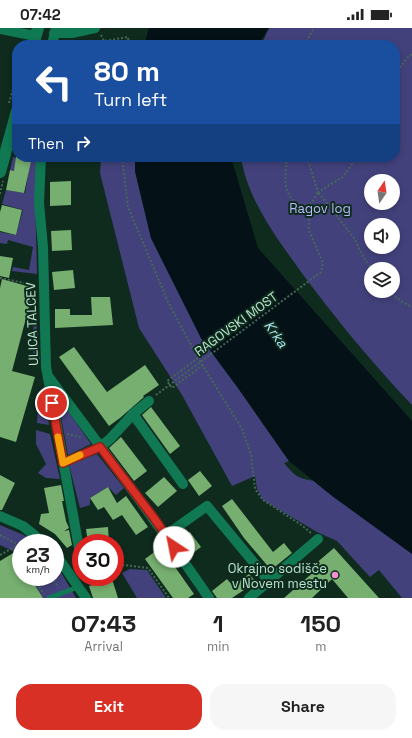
<!DOCTYPE html>
<html lang="en">
<head>
<meta charset="utf-8">
<style>
	:root { --surface:#fff; --page:#f6f6f6; --text:#222; --muted:#767676; --accent:#d93025 }
	body { margin:0; font-family:"Space Grotesk",sans-serif; background:var(--page); color:var(--text); height:100vh; display:flex; flex-direction:column; font-size:15px; white-space:nowrap }
	* { box-sizing:border-box; margin:0 }
	p { font-size:13px; color:var(--muted) }
	.icon { flex:none; width:22px; height:22px; fill:none; stroke:currentColor; stroke-width:2; stroke-linecap:round; stroke-linejoin:round }
	.map { position:relative; height:570px; overflow:hidden }
	.panel { display:flex; flex-direction:column; background:var(--surface); flex:1 }
	.panel>* { flex:none }
	.hud { position:absolute; left:12px; top:12px; width:388px; height:122px; border-radius:16px; box-shadow:0 2px 6px #0003; background:#1a4fa0; color:#fff; overflow:hidden }
	.needle { width:26px; rotate:13deg }
	.tools { position:absolute; left:364px; top:146px; display:grid; gap:8px }
	.tools a { display:grid; place-items:center; width:36px; height:36px; border-radius:50%; background:var(--surface); box-shadow:0 2px 6px #0003; font-size:20px }
	.speed { position:absolute; left:12px; top:506px; display:flex; gap:8px; font-size:20px; font-weight:700; text-align:center }
	.speed>* { display:grid; place-content:center; width:52px; height:52px; border-radius:50%; background:var(--surface); box-shadow:0 2px 6px #0003; line-height:1 }
	.speed small { font-size:10px; font-weight:400 }
	.speed .limit { border:6px solid #d22; background:#fff; color:#111 }
	.pin { position:absolute; display:grid; place-items:center; width:34px; height:34px; color:#fff; margin:-17px; border:2px solid #fff; border-radius:50%; box-shadow:0 1px 4px #0007 }
	.me { position:absolute; width:44px; margin:-22px; rotate:326deg; stroke-linejoin:round; filter:drop-shadow(0 0 3px #0008) }
	.turn { display:flex; align-items:center; gap:14px; height:84px; padding:0 16px; font-size:18px }
	.turn .icon { width:52px; height:52px; stroke-width:2.5 }
	.turn b { display:block; font-size:28px; line-height:34px }
	.then { display:flex; align-items:center; height:38px; padding:0 16px; background:#0003; gap:8px; font-size:15px }
	.eta { display:flex; justify-content:space-evenly; align-items:center; height:68px; text-align:center }
	.eta b { font-size:24px; font-weight:800; line-height:28px }
	.cta { display:flex; gap:8px; margin-top:auto; padding:8px 16px }
	.cta a { flex:1; height:46px; border-radius:16px; background:var(--accent); color:#fff; font-size:16px; font-weight:800; line-height:46px; text-align:center }
	.cta a+a { background:var(--page); color:var(--text) }
	.status { display:flex; justify-content:space-between; align-items:center; height:28px; padding:0 20px; background:var(--surface); direction:ltr }
	.status svg { height:11px; fill:currentColor }
	.map>svg:first-child { display:block }
</style>
</head>
<body>
<div class="status"><b>07:42</b><svg viewBox="0 0 49 12"><path d="M0 12V9h3v3zM5 12V6h3v6zM10 12V3h3v9zM15 12V0h3v12zM26 1h20v11H26zM47 4h2v5h-2z"/></svg></div>
<div class="map">
<svg width="412" height="570" viewBox="0 0 412 570">
	<rect width="100%" height="100%" fill="#0e2b1e"/>
	<g fill="#42417b" fill-rule="evenodd">
		<path d="M269,0H412V377C372,335 336,291 301,244C277,210 247,171 241,129H395V17H261ZM371,153H393V175H371ZM371,197H393V219H371ZM371,241H393V263H371Z"/>
		<polygon points="13,129 32,132 33,129 37,131 35,163 37,246 12,243 13,239 29,242 33,219 8,212 7,216 0,215 0,204 16,207 23,182 2,176 6,162 25,165 28,146 10,142"/>
		<path d="M101,129H135V143L151,210L201,310L238,360L289,433L284,435C296,449 298,451 317,453L412,523V570H402L379,542L370,549L337,513L317,504L263,472L257,461L255,448L232,458L182,367L139,300L100,145Z"/>
		<polygon points="35,291 36,292 40,331 33,331 33,303"/>
		<polygon points="44,358 49,397 37,395 38,378"/>
		<polygon points="57,367 91,416 68,427"/>
		<polygon points="36,402 50,406 60,451 46,450 38,445 46,436 36,416"/>
		<polygon points="97,426 124,460 116,467 108,459 90,470 90,477 80,480 69,437"/>
		<polygon points="0,497 26,508 34,515 21,515 21,533 15,524 0,517"/>
		<polygon points="55,534 76,570 43,570 31,549 55,549"/>
		<polygon points="130,541 147,542 166,570 137,570 122,545"/>
	</g>
	<g fill="#041217">
		<polygon points="149,0 269,0 258,17 144,17"/>
		<polygon points="135,129 231,129 258,220 412,393 412,526 332,468 289,433 238,360 201,310 151,210 135,143"/>
	</g>
	<g fill="#76af6f">
		<polygon points="16,129 32,129 24,165 6,162 10,142 14,143"/>
		<polygon points="71,153 71,177 50,178 50,154"/>
		<polygon points="2,177 22,182 16,207 0,203 0,184"/>
		<polygon points="71,202 72,222 52,223 51,203"/>
		<polygon points="0,228 13,230 9,250 0,248"/>
		<polygon points="73,242 75,260 54,262 52,244"/>
		<polygon points="2,251 34,260 12,343 35,349 16,414 0,409 0,260"/>
		<polygon points="91,269 110,269 113,297 55,300 55,281 70,281 70,287 92,287"/>
		<polygon points="74,319 107,364 145,337 159,357 143,368 144,369 120,390 109,398 59,329"/>
		<polygon points="151,379 180,418 170,426 142,387"/>
		<polygon points="121,409 147,443 134,453 109,420"/>
		<polygon points="200,443 212,458 199,468 188,452"/>
		<polygon points="0,447 15,455 2,482 0,482"/>
		<polygon points="164,449 177,463 158,479 145,465"/>
		<polygon points="61,457 64,473 62,473 66,493 69,500 64,503 69,502 72,517 67,520 55,506 39,496 41,486 49,485 44,460"/>
		<polygon points="108,459 117,475 126,468 148,499 136,507 122,487 113,492 104,479 98,482 90,470"/>
		<polygon points="232,471 273,524 284,515 292,525 271,542 244,510 222,478"/>
		<polygon points="108,499 109,515 88,515 86,501"/>
		<polygon points="190,504 201,519 189,528 178,513"/>
		<polygon points="161,519 194,566 188,570 173,570 145,531"/>
		<polygon points="334,520 379,570 348,570 332,551 312,570 284,570 316,542 314,537"/>
		<polygon points="15,524 21,533 21,549 30,549 43,570 0,570 0,533"/>
		<polygon points="249,546 256,554 232,570 217,570 212,563 227,551 233,558"/>
		<polygon points="112,551 118,570 93,570 89,558"/>
	</g>
	<g fill="none" stroke-linecap="round" stroke-linejoin="round">
		<g stroke="#466857" stroke-width="2" stroke-dasharray="2 2" stroke-linecap="butt">
			<polyline points="101,7 104,13 128,9 129,17"/>
			<polyline points="304,17 314,0"/>
			<polyline points="395,46 406,31 412,26"/>
			<polyline points="9,75 17,47"/>
			<polyline points="122,129 128,179 168,274 198,330 242,401 251,426 255,461 263,472 300,496 311,505"/>
			<path d="M287,129C284,162 283,165 309,188"/>
			<polyline points="307,129 318,164 343,149 357,129"/>
			<polyline points="0,166 3,153"/>
			<polyline points="0,250 34,257"/>
			<polyline points="389,263 402,274 412,279"/>
			<polyline points="198,330 167,353 172,360 203,337"/>
			<polyline points="156,367 321,244 323,235 309,202 309,188 311,176 318,164 354,210 364,230 372,241"/>
			<polyline points="67,406 81,409"/>
			<polyline points="0,507 21,518"/>
			<polyline points="0,527 18,517"/>
			<polyline points="115,541 124,537 148,540 169,570"/>
			<polyline points="32,549 44,566"/>
			<polyline points="51,549 57,557"/>
		</g>
		<polyline stroke="#107953" stroke-width="5" points="49,570 78,559"/>
		<g stroke="#107953" stroke-width="10">
			<polyline points="0,1 36,8"/>
			<polyline points="54,5 72,5 95,0"/>
			<polyline points="52,17 56,0"/>
			<polyline points="41,129 39,175 43,219 46,339 81,531"/>
			<path d="M48,348C103,422 158,495 209,570"/>
			<polyline points="133,386 183,456"/>
			<polyline points="63,435 100,419 110,411 133,386 149,373"/>
			<polyline points="0,488 23,498 44,515"/>
			<polyline points="166,507 207,478 269,553"/>
			<polyline points="55,525 86,570"/>
			<polyline points="249,570 318,511"/>
		</g>
		<g stroke="#107953" stroke-width="12">
			<polyline points="33,17 38,0"/>
			<polyline points="0,144 17,83"/>
		</g>
	</g>
	<g fill="none" stroke-linecap="round" stroke-linejoin="round">
		<defs>
			<polyline id="route" points="52,375 63,435 100,419 154,490 174,519"/>
		</defs>
		<use href="#route" stroke="#8d1f18" stroke-width="10"/>
		<use href="#route" stroke="#d93025" stroke-width="7"/>
		<polyline stroke="#f59e0b" stroke-width="7" points="58,409 63,435 80,427"/>
	</g>
	<circle fill="#f590d1" stroke="#0e2b1e" stroke-width="1.5" cx="335" cy="547" r="4"/>
	<g text-anchor="middle" dominant-baseline="central" stroke-width="4" stroke-linejoin="round" paint-order="stroke">
		<g font-size="13" fill="#b7baf9" stroke="#0e2b1e">
			<text x="320" y="180">Ragov log</text>
		</g>
		<g font-size="13" fill="#bae4cd" stroke="#0e2b1e">
			<text transform="translate(32 296) rotate(-92)">ULICA TALCEV</text>
			<text transform="translate(236 296) rotate(-36)">RAGOVSKI MOST</text>
		</g>
		<g font-size="13" fill="#bae4cd" stroke="#0e2b1e" text-anchor="end">
			<text x="327" y="540">Okrajno sodišče<tspan x="327" dy="15">v Novem mestu</tspan></text>
		</g>
		<g font-size="14" font-style="italic" fill="#b1e5f7" stroke="#0e2b1e">
			<text transform="translate(276 306) rotate(55)">Krka</text>
		</g>
	</g>
</svg>
<div class="tools">
<a><svg class="needle" viewBox="-14 -14 28 28"><path d="M0-13l5 13h-10z" fill="#e53935"/><path d="M0 13l5-13h-10z" fill="#767676"/></svg></a>
<a><svg class="icon" aria-label="sound" viewBox="0 0 24 24"><path d="M4 9h4l5-4v14l-5-4H4zM17 9q2 3 0 6"/></svg></a>
<a><svg class="icon" aria-label="layers" viewBox="0 0 24 24"><path d="M12 4l9 5-9 5-9-5zM3 14l9 5 9-5"/></svg></a>
</div>
<div class="speed"><div>23<small>km/h</small></div><div class="limit">30</div></div>
<div class="pin" style="left:52px;top:375px;background:#d93025"><svg class="icon" aria-label="arrive" viewBox="0 0 24 24"><path d="M6 21V4h12l-3 4 3 4H6"/></svg></div>
<svg class="me" style="left:174px;top:519px" viewBox="-20 -20 40 40"><circle r="19" fill="#fff"/><path d="M0-13L10 11 0 6-10 11z" fill="#d93025"/></svg>
<div class="hud">
<div class="turn"><svg class="icon" aria-label="left" viewBox="0 0 24 24"><path d="M17 20v-9H6M10 6l-5 5 5 5"/></svg><div><b>80 m</b>Turn left</div></div>
<div class="then">Then<svg class="icon" aria-label="right" viewBox="0 0 24 24"><path d="M7 20v-9h11M14 6l5 5-5 5"/></svg></div>
</div>
</div>
<section class="panel">
<div class="eta">
<div><b>07:43</b><p>Arrival</p></div>
<div><b>1</b><p>min</p></div>
<div><b>150</b><p>m</p></div>
</div>
<div class="cta"><a>Exit</a><a>Share</a></div>
</section>
</body>
</html>
